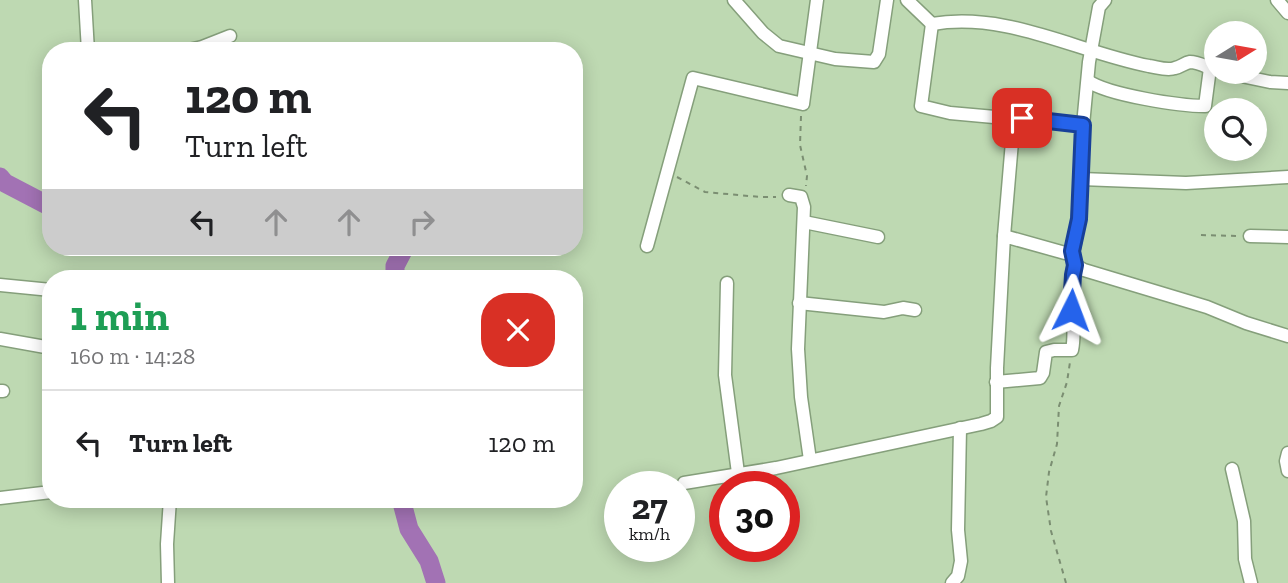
<!DOCTYPE html>
<html lang="en">
<head>
<meta charset="utf-8">
<style>
	:root { --surface:#fff; --page:#f6f6f6; --text:#202124; --muted:#757577; --line:#e0e0e0 }
	body { margin:0; font-family:"Zilla Slab",serif; background:var(--page); color:var(--text); height:100vh; display:flex; flex-direction:column; font-size:26px; white-space:nowrap }
	* { box-sizing:border-box; margin:0 }
	p { font-size:23px; color:var(--muted) }
	.icon { flex:none; width:38px; height:38px; fill:none; stroke:currentColor; stroke-width:2; stroke-linecap:round; stroke-linejoin:round }
	.map { position:relative; flex:1; overflow:hidden }
	.sheet { position:absolute; left:42px; top:270px; width:541px; height:238px; display:flex; flex-direction:column; background:var(--surface); border-radius:28px; box-shadow:0 4px 18px #0003 }
	.sheet>* { flex:none }
	.banner { position:absolute; left:42px; top:42px; width:541px; height:214px; border-radius:28px; box-shadow:0 4px 18px #0003; background:#fff; color:var(--text); overflow:hidden }
	.needle { width:46px; rotate:79deg }
	.tools { position:absolute; left:1204px; top:21px; display:grid; gap:14px }
	.tools a { display:grid; place-items:center; width:63px; height:63px; border-radius:50%; background:var(--surface); box-shadow:0 4px 18px #0003; font-size:35px }
	.speed { position:absolute; left:604px; top:471px; display:flex; gap:14px; font-size:35px; font-weight:700; text-align:center }
	.speed>* { display:grid; place-content:center; width:91px; height:91px; border-radius:50%; background:var(--surface); box-shadow:0 4px 18px #0003; line-height:1 }
	.speed small { font-size:18px; font-weight:400 }
	.speed .limit { border:10px solid #d22; background:#fff; color:#111 }
	.pin { position:absolute; display:grid; place-items:center; width:60px; height:60px; color:#fff; margin:-30px; border-radius:14px; box-shadow:0 4px 10px #0006 }
	.me { position:absolute; width:77px; margin:-38px; rotate:3deg; stroke-linejoin:round; filter:drop-shadow(0 0 5px #0008) }
	.turn { display:flex; align-items:center; gap:24px; height:147px; padding:0 28px; font-size:32px }
	.turn .icon { width:91px; height:91px; stroke-width:2.5 }
	.turn b { display:block; font-size:49px; line-height:60px }
	.lanes { display:flex; align-items:center; height:66px; padding:0 28px; background:#0003; justify-content:center; gap:35px; direction:ltr }
	.lanes .off { opacity:.35 }
	.round { display:grid; place-items:center; flex:none; width:74px; height:74px; border-radius:28px; background:var(--page) }
	.headline { display:flex; align-items:center; justify-content:space-between; height:119px; padding:0 28px }
	h1 { font-size:42px; font-weight:700; line-height:52px; color:#1e9e55 }
	ul { padding:0; list-style:none }
	li { display:flex; align-items:center; gap:21px; height:105px; padding:0 28px; border-top:2px solid var(--line) }
	li div { flex:1 }
	li b { display:block; font-size:26px }
	li em { font-style:normal }
	.map>svg:first-child { display:block }
</style>
</head>
<body>
<div class="map">
<svg width="1288" height="583" viewBox="0 0 1288 583">
	<rect width="100%" height="100%" fill="#bed9b2"/>
	<g fill="none" stroke-linecap="round" stroke-linejoin="round">
		<g stroke="#a272b4" stroke-width="19">
			<polyline points="0,177 5,183 51,207"/>
			<polyline points="395,278 395,266 405,247"/>
			<polyline points="401,499 409,529 429,561 436,583"/>
		</g>
		<defs>
			<g id="minor">
				<polyline points="85,0 88,51"/>
				<polyline points="734,0 763,33 779,46 835,59 874,62 879,54 887,0"/>
				<polyline points="907,0 932,24"/>
				<polyline points="1277,0 1288,13"/>
				<path d="M932,24C1007,11 1077,52 1149,66C1157,67 1167,71 1175,68C1181,67 1184,63 1190,62C1199,62 1208,68 1216,70"/>
				<polyline points="932,24 921,106 950,113 1083,125"/>
				<polyline points="184,51 202,47 230,36"/>
				<polyline points="1222,72 1270,82 1288,83"/>
				<path d="M1088,81C1108,95 1180,106 1205,106L1210,68"/>
				<polyline points="1081,179 1186,183 1288,177"/>
				<polyline points="789,195 801,197 804,207 798,349 801,397 810,460"/>
				<polyline points="804,222 878,237"/>
				<polyline points="1004,236 1014,118"/>
				<polyline points="1250,236 1288,237"/>
				<polyline points="647,246 693,78 803,104 817,0"/>
				<polyline points="1072,252 1075,265 1084,270 1207,307 1246,323 1288,336"/>
				<polyline points="727,283 725,375 738,473"/>
				<polyline points="0,285 51,290"/>
				<polyline points="799,303 884,312 903,308 915,310"/>
				<polyline points="0,339 51,348"/>
				<path d="M996,382L1040,378L1043,373L1046,352L1054,350H1072C1078,322 1065,294 1075,265"/>
				<polyline points="0,391 3,391"/>
				<polyline points="1288,453 1286,461 1288,471"/>
				<polyline points="1232,469 1244,521 1245,559 1251,583"/>
				<polyline points="684,483 776,468 981,424 991,421 997,417 997,368 1004,236 1065,253 1072,252 1074,248 1079,219 1083,125 1089,62 1099,7 1105,0"/>
				<polyline points="0,498 51,492"/>
				<polyline points="168,583 167,544 170,499"/>
				<polyline points="952,583 958,576 961,561 958,530 960,428"/>
			</g>
		</defs>
		<use href="#minor" stroke="#859f7b" stroke-width="15"/>
		<g stroke="#7b8e72" stroke-width="2" stroke-dasharray="5 5" stroke-linecap="butt">
			<polyline points="801,116 800,145 807,176 806,186"/>
			<polyline points="677,177 705,192 760,197 776,197"/>
			<polyline points="1201,235 1238,236"/>
			<polyline points="1066,583 1051,531 1046,497 1049,472 1057,444 1059,406 1067,382 1070,362"/>
		</g>
		<use href="#minor" stroke="#fff" stroke-width="12"/>
	</g>
	<g fill="none" stroke-linecap="round" stroke-linejoin="round">
		<defs>
			<polyline id="route" points="1022,118 1083,125 1079,219 1072,251 1075,265 1073,275 1071,310"/>
		</defs>
		<use href="#route" stroke="#184099" stroke-width="18"/>
		<use href="#route" stroke="#2563eb" stroke-width="12"/>
	</g>
</svg>
<div class="tools">
<a><svg class="needle" viewBox="-14 -14 28 28"><path d="M0-13l5 13h-10z" fill="#e53935"/><path d="M0 13l5-13h-10z" fill="#757577"/></svg></a>
<a><svg class="icon" aria-label="search" viewBox="0 0 24 24"><circle cx="10" cy="10" r="6"/><path d="M15 15l6 6"/></svg></a>
</div>
<div class="speed"><div>27<small>km/h</small></div><div class="limit">30</div></div>
<div class="pin" style="left:1022px;top:118px;background:#d93025"><svg class="icon" aria-label="arrive" viewBox="0 0 24 24"><path d="M6 21V4h12l-3 4 3 4H6"/></svg></div>
<svg class="me" style="left:1071px;top:310px" viewBox="-20 -20 40 40"><path d="M0-17L14 15 0 8-14 15z" fill="#2563eb" stroke="#fff" stroke-width="4"/></svg>
<div class="banner">
<div class="turn"><svg class="icon" aria-label="left" viewBox="0 0 24 24"><path d="M17 20v-9H6M10 6l-5 5 5 5"/></svg><div><b>120 m</b>Turn left</div></div>
<div class="lanes"><svg class="icon" aria-label="left" viewBox="0 0 24 24"><path d="M17 20v-9H6M10 6l-5 5 5 5"/></svg><svg class="icon off" aria-label="ahead" viewBox="0 0 24 24"><path d="M12 20V5M6 11l6-6 6 6"/></svg><svg class="icon off" aria-label="ahead" viewBox="0 0 24 24"><path d="M12 20V5M6 11l6-6 6 6"/></svg><svg class="icon off" aria-label="right" viewBox="0 0 24 24"><path d="M7 20v-9h11M14 6l5 5-5 5"/></svg></div>
</div>
<section class="sheet">
<div class="headline"><div><h1>1 min</h1><p>160 m · 14:28</p></div><a class="round" style="background:#d93025;color:#fff"><svg class="icon" aria-label="close" viewBox="0 0 24 24"><path d="M6 6l12 12M18 6L6 18"/></svg></a></div>
<ul>
<li><svg class="icon" aria-label="left" viewBox="0 0 24 24"><path d="M17 20v-9H6M10 6l-5 5 5 5"/></svg><div><b>Turn left</b></div><em>120 m</em></li>
</ul>
</section>
</div>
</body>
</html>
